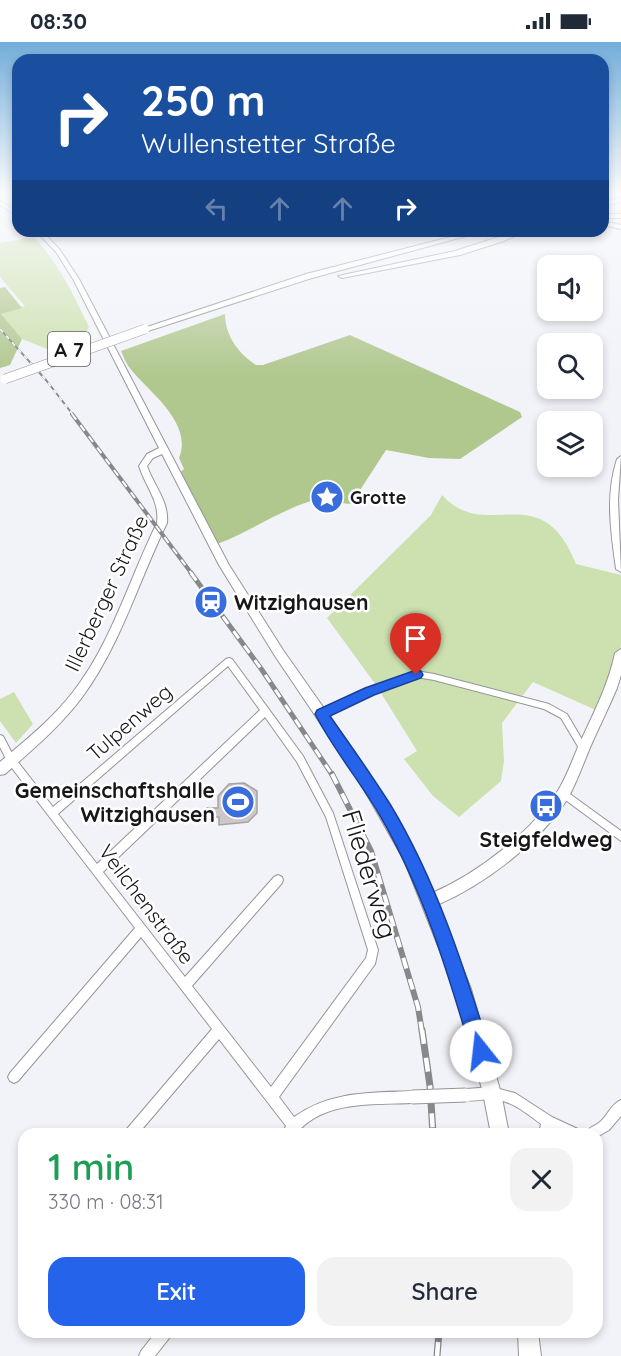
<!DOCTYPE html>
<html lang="en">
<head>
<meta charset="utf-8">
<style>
	:root { --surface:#fff; --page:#f2f2f3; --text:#1f2937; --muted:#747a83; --accent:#2563eb }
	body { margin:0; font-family:Quicksand,sans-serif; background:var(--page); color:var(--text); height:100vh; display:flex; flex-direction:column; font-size:22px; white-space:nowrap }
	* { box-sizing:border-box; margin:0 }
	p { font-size:20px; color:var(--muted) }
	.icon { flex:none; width:33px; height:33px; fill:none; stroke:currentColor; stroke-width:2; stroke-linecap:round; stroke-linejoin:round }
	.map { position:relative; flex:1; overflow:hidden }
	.details { position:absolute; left:18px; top:1086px; width:585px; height:210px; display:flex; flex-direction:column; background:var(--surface); border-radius:18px; box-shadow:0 3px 9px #0003 }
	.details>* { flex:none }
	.banner { position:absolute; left:12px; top:12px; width:597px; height:183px; border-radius:18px; box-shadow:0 3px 9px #0003; background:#1a4fa0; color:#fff; overflow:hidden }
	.controls { position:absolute; left:537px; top:213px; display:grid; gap:12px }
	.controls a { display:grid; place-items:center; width:66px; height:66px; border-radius:12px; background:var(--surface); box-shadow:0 3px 9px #0003; font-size:30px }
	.pin { position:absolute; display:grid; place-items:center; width:51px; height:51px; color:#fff; margin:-62px -26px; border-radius:50% 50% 50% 0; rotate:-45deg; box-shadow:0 0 6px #0007 }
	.pin .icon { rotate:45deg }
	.me { position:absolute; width:66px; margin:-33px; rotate:344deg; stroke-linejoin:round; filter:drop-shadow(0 0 4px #0008) }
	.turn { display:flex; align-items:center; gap:21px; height:126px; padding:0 30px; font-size:27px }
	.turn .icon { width:78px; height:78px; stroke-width:2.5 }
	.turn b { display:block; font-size:42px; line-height:51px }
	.lanes { display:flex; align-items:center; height:57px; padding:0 30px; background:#0003; justify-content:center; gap:30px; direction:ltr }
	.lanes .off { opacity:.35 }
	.round { display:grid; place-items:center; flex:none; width:63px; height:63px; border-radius:18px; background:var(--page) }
	.head { display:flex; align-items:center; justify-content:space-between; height:102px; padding:0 30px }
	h1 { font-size:36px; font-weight:600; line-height:45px; color:#1e9e55 }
	.button { display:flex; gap:12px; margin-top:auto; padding:12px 30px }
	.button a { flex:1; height:69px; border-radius:18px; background:var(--accent); color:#fff; font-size:24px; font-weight:600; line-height:69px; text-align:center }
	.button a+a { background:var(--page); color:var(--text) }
	.status { display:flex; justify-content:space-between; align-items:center; height:42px; padding:0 30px; background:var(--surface); direction:ltr }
	.status svg { height:16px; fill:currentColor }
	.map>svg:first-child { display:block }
</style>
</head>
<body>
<div class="status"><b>08:30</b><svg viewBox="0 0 49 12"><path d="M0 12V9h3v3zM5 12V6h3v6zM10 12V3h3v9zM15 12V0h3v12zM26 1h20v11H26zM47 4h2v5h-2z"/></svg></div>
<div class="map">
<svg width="621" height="1314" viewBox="0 0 621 1314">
	<rect width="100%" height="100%" fill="#f2f3f9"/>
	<g fill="#cce1af">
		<path d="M34,195C59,222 73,252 89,285L82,298L52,309L22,297L0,272L25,264L0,235V201Z"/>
		<path d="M442,453C487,503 540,432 576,522L621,533V602L619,616L598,669L533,640L502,681L504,719L501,739L459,775L433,754L404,717L417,709L376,643L327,576L431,473Z"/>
		<polygon points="14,650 33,682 16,701 0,679 0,657"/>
	</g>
	<g fill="#b0c78e">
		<polygon points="5,245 22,266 1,272 22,297 10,323 0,326 0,246"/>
		<path d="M225,272C225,294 239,312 256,323H263L350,293L520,370L522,375L460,417L429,416L386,408L351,462C341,462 332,455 323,456C288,462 248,492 214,503L177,433L184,427L179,416C194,380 146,348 129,325C126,321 123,314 121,309Z"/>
	</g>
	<polygon fill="#cdc7c9" stroke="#a8a2a3" stroke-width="1.5" points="244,741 257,749 257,771 248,780 219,783 219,775 207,775 207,766 218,766 218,754 229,742"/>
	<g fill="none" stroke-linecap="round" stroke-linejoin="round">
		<defs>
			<g id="street">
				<path d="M229,616L232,617L303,714L333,771L378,908L375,922L279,1055L294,1075C331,1049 369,1051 412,1049L416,1051L418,1055L416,1059L412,1061C373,1063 323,1058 296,1092H282L286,1084L219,997L138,1092H124L126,1088L212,987L141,895L18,1039L14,1041L10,1039L8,1035L10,1031L135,886L8,721L0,705V693L3,694L14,715L53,765L226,617ZM228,624L260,668L97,822L58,772ZM265,675L297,720L326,775L368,908L366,916L271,1045L192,944L282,841L283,838L282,835L278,833L274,835L185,935L103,830Z"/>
				<polygon points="416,629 434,632 549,662 567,672 587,706 586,708 583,710 580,708 561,676 544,667 434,638 416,635 372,652 324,674 318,674 317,672 318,670 366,648"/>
				<polygon points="563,747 621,789 621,799 560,754 558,751 560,748"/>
				<path d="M492,1045L515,1051L552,1075L580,1088L582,1092H562L552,1087L551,1092H539L541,1082C526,1071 510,1057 490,1057C481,1057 471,1061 462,1057L460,1053L462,1049L466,1047Z"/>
				<path d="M621,1058V1074L609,1088L597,1095V1092H585C588,1085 594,1085 600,1080C608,1073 611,1062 621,1058Z"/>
				<polygon points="156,1290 172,1290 170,1295 155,1314 139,1314 141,1309"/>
			</g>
			<g id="secondary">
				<polygon points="0,159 18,170 18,174 0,163"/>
				<polygon points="603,179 621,183 621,187 603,183"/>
				<path d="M36,189H42L60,208L79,237L229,523L283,608L368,729L415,810L432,851C477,832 533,789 559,747C569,730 575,710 584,692C596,666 609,640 615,611L621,607V633L617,646C609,665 600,683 592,701C584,719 578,738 568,756C541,800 484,843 437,863L471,947L501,1051L509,1092H491L483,1051L455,947L404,818L358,737L275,614L219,523L162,412L153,416L147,424C154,444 169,459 167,481C139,538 121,602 83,654C61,684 32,708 5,732L0,733V720C26,698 52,677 73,650C112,600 129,537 157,481C160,459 145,444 139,424L147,412L159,406L73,237L56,210Z"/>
				<path d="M621,414L618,458L621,530L616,527C611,490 605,454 617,417Z"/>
				<polygon points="518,1290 538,1290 541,1314 519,1314"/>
			</g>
			<g id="highway">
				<polygon points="621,156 621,160 603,164 603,160"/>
				<rect x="603" y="172" width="18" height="4"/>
				<polygon points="474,189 485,189 312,236 148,289 141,287 306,232"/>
				<polygon points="517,189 526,189 504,199 460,213 342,236 338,234 455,209"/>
			</g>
		</defs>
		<use href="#street" stroke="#949499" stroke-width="2"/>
		<use href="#secondary" stroke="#949499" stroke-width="2"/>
		<use href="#highway" stroke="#949499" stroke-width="2"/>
		<use href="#street" fill="#fff" fill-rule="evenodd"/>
		<use href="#secondary" fill="#fff" fill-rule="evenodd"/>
		<use href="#highway" fill="#fff" fill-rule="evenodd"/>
		<defs>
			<polyline id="rail-far4" points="0,287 46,338 74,374"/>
			<polyline id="rail-far3" points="72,372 192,532"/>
			<polyline id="rail-far2" points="191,531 262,628 333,734"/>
			<polyline id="rail-far1" points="332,732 371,809 418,965 422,990"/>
			<g id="rail">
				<polyline points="422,988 430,1044 433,1092"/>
				<polyline points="437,1314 439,1290"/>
			</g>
		</defs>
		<use href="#rail-far4" stroke="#87888c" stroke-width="2"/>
		<use href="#rail-far3" stroke="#87888c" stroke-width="4"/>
		<use href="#rail-far2" stroke="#87888c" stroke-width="5"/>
		<use href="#rail-far1" stroke="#87888c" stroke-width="6"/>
		<use href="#rail" stroke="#87888c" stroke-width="7"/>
		<use href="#rail-far4" stroke="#fff" stroke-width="1.5" stroke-dasharray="4.5" stroke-linecap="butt"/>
		<use href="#rail-far3" stroke="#fff" stroke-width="2" stroke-dasharray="7" stroke-linecap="butt"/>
		<use href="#rail-far2" stroke="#fff" stroke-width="3" stroke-dasharray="9" stroke-linecap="butt"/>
		<use href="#rail-far1" stroke="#fff" stroke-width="4" stroke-dasharray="11" stroke-linecap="butt"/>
		<use href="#rail" stroke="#fff" stroke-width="4.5" stroke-dasharray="14" stroke-linecap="butt"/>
		<defs>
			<polyline id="street-bridge" points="412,1055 466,1053"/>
			<polyline id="highway-bridge" points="5,337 145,287"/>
		</defs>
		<use href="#street-bridge" stroke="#949499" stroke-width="15" stroke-linecap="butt"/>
		<use href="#highway-bridge" stroke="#949499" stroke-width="10" stroke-linecap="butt"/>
		<use href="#street-bridge" stroke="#fff" stroke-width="13"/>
		<use href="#highway-bridge" stroke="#fff" stroke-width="9"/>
	</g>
	<linearGradient id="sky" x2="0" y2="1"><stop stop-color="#73adda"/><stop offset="0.45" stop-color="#f9fafc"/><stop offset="1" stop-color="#f9fafc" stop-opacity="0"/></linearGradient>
	<rect width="621" height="334" fill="url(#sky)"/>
	<path fill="#2563eb" stroke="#184099" stroke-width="1.5" d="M416,628L421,629L423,633L421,636L374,653L330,674C350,703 371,732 390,762C436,838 464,925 490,1009L487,1016L481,1019L474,1016L471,1009C447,928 422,845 379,772C359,738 333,707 315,672L317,668L365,646Z"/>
	<defs>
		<symbol id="sight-disc" viewBox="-11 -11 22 22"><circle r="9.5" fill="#396ddd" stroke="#fff"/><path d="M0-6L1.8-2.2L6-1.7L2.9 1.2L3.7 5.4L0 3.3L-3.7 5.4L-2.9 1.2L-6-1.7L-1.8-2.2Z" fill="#fff"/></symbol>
		<symbol id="station-disc" viewBox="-11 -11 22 22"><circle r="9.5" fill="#396ddd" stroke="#fff"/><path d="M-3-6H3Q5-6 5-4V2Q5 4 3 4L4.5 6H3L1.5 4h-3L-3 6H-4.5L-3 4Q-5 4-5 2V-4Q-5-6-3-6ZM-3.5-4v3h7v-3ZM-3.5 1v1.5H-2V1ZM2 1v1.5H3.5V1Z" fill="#fff"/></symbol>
		<symbol id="stadium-disc" viewBox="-11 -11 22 22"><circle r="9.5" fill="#396ddd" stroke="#fff"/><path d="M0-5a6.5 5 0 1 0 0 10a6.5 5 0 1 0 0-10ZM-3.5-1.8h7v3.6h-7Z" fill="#fff"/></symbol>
		<symbol id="bus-disc" viewBox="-11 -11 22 22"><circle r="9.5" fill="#396ddd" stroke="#fff"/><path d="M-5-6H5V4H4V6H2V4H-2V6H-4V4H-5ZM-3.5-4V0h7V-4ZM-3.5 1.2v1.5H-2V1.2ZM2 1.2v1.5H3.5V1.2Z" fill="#fff"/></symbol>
	</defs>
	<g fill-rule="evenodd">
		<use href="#sight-disc" x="308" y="436" width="38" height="38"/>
		<use href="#station-disc" x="192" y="541" width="38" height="38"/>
		<use href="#stadium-disc" x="219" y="741" width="38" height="38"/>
		<use href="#bus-disc" x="527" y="745" width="38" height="38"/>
	</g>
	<g text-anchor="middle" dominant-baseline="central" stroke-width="5" stroke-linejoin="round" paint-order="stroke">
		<g font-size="18" font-weight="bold" fill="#171719" stroke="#fff" text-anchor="start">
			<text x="350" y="455">Grotte</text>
		</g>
		<rect fill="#fff" stroke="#5d5d5e" stroke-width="1.5" x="48" y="290" width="42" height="34" rx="4.5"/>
		<g font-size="20" font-weight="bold" fill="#171719">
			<text x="69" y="307">A 7</text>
		</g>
		<g font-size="21" fill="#171719" stroke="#fff">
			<text transform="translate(106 551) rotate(-65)">Illerberger Straße</text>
			<text transform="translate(129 680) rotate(-41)">Tulpenweg</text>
			<text transform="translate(147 862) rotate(53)">Veilchenstraße</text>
		</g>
		<g font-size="21" font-weight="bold" fill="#171719" stroke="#fff" text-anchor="start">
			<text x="234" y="560">Witzighausen</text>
			<text x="215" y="748" text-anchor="end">Gemeinschaftshalle<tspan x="215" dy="24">Witzighausen</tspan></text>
			<text x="546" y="797" text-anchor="middle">Steigfeldweg</text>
		</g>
		<g font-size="26" fill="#171719" stroke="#fff">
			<text transform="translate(370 832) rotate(73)">Fliederweg</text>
		</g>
	</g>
</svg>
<div class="controls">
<a><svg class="icon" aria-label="sound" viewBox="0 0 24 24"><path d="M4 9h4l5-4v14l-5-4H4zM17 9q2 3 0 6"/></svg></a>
<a><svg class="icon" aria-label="search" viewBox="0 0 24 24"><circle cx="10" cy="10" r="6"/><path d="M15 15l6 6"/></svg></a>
<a><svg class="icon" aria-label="layers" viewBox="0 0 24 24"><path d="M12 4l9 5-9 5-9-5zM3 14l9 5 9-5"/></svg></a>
</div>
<div class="pin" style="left:416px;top:633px;background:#d93025"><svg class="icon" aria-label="arrive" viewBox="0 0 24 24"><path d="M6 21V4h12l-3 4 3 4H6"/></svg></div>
<svg class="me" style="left:481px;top:1009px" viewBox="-20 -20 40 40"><circle r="19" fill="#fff"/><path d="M0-13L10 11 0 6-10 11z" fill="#2563eb"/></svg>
<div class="banner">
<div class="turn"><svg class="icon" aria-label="right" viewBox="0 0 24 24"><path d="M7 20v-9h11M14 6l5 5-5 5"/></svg><div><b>250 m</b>Wullenstetter Straße</div></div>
<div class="lanes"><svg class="icon off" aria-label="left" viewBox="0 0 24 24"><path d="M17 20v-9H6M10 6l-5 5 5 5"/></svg><svg class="icon off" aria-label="ahead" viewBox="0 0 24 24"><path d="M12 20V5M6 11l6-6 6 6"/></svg><svg class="icon off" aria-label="ahead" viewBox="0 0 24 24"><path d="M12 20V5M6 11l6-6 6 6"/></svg><svg class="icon" aria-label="right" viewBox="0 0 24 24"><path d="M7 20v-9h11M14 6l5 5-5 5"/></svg></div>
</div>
<section class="details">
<div class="head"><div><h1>1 min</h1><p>330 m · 08:31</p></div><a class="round"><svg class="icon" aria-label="close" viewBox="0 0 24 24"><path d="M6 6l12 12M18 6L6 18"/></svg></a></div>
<div class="button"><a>Exit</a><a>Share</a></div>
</section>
</div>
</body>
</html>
